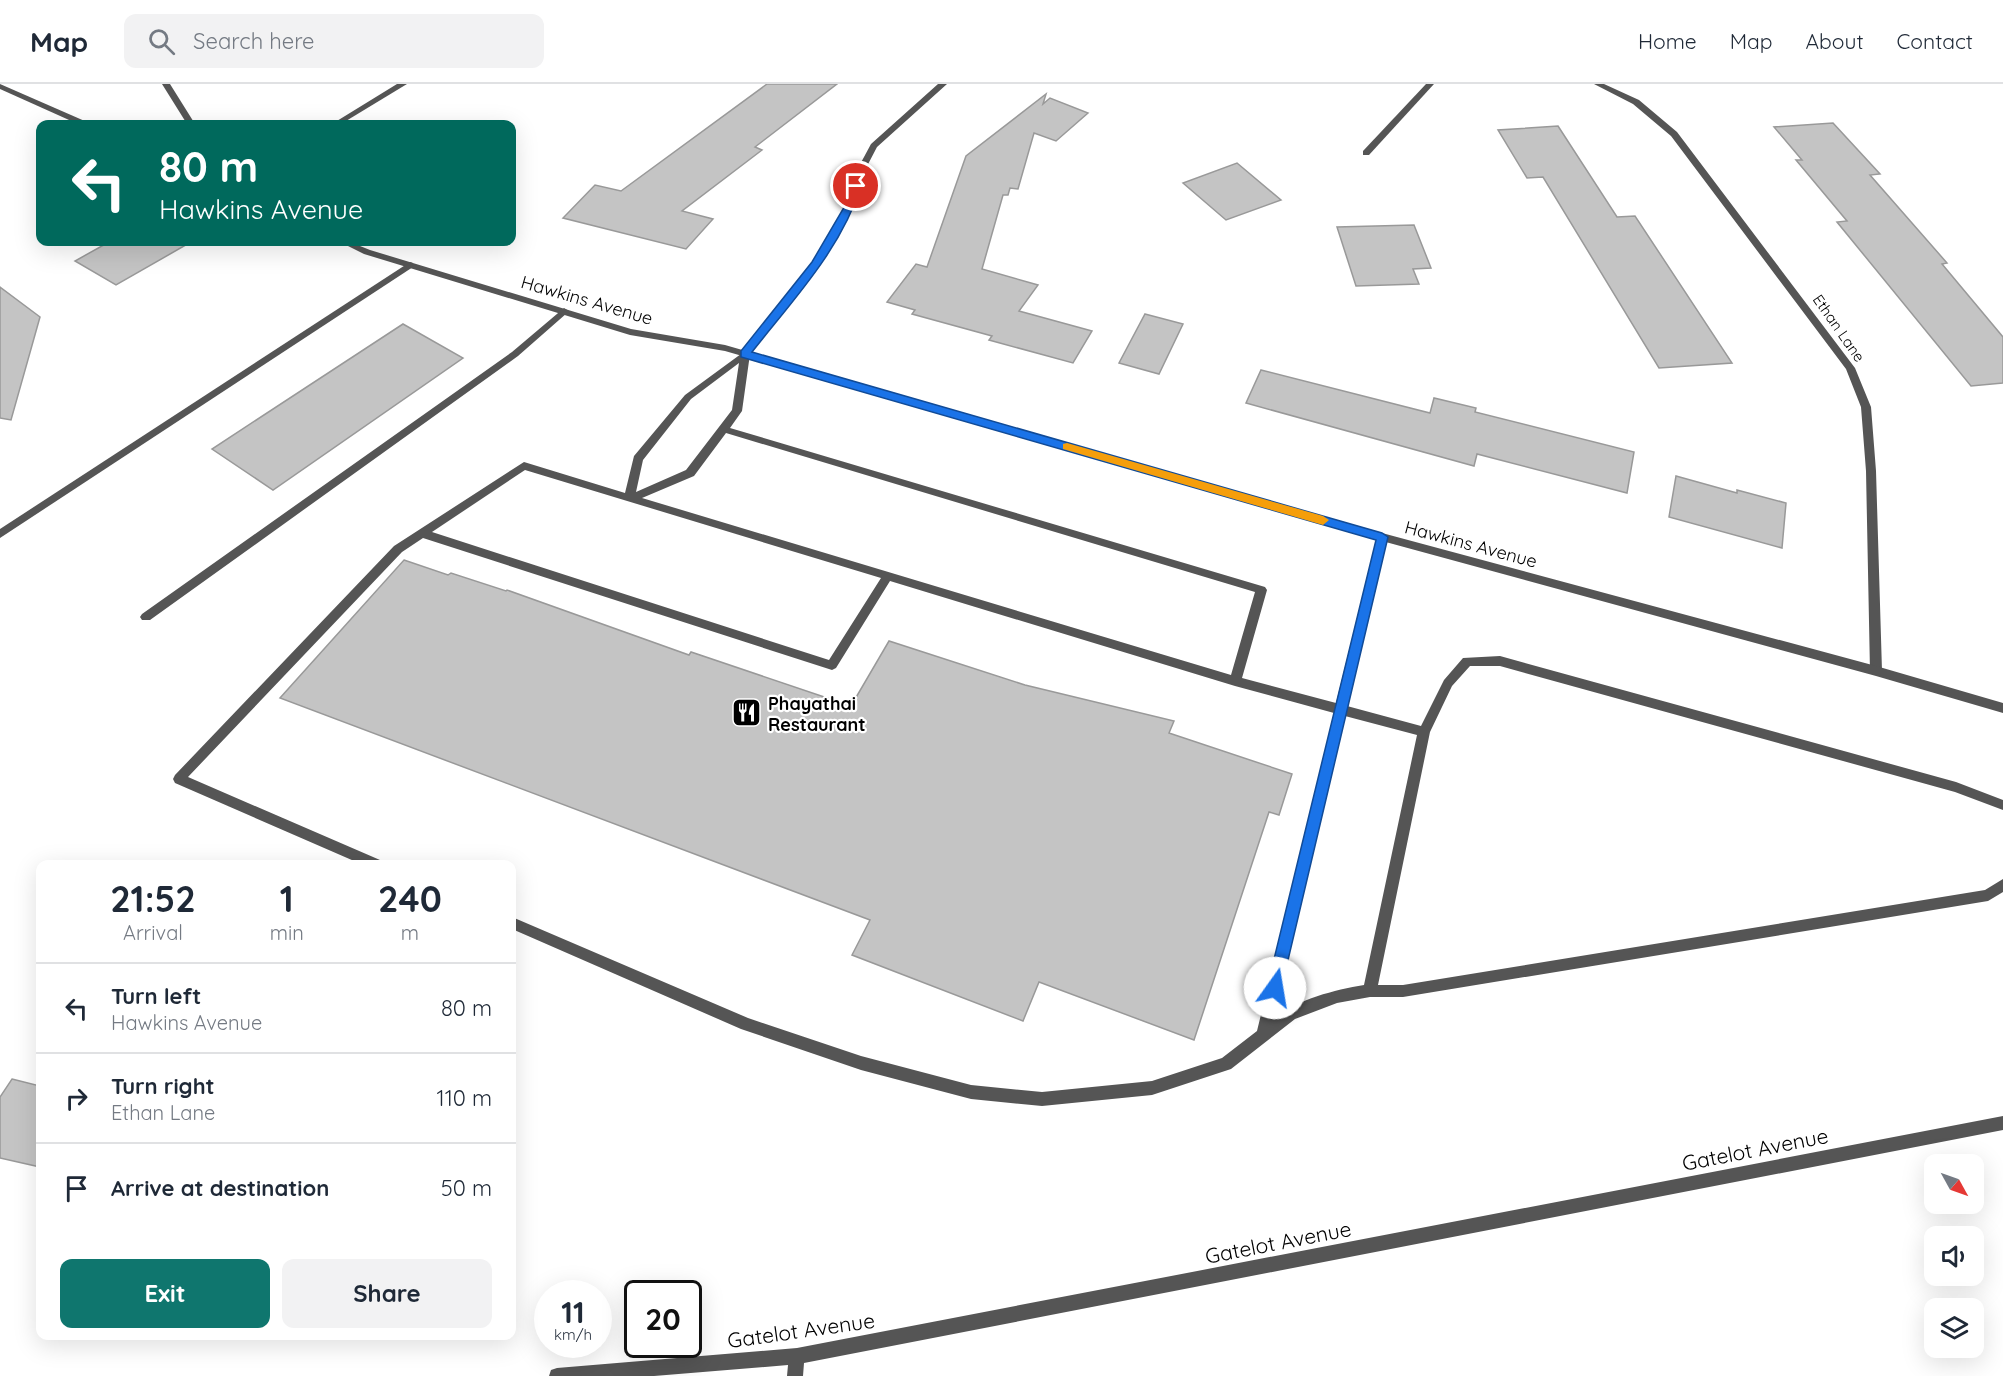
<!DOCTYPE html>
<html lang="en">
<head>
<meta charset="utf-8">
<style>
	:root { --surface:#fff; --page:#f2f2f3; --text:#1f2937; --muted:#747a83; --line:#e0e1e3; --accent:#0f766e }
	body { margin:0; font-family:Quicksand,sans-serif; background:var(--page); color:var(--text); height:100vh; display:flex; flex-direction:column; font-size:22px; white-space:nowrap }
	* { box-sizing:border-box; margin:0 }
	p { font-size:20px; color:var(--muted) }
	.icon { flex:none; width:33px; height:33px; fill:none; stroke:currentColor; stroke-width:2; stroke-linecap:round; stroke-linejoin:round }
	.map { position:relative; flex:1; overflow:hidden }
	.panel { position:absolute; left:36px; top:776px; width:480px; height:480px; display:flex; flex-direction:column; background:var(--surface); border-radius:12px; box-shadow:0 6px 24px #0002 }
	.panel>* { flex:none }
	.banner { position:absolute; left:36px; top:36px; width:480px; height:126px; border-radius:12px; box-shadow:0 6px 24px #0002; background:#00695c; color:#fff; overflow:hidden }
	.needle { width:39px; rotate:130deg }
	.tools { position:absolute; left:1924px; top:1070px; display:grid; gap:12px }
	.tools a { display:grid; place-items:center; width:60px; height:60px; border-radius:12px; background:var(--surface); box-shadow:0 6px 24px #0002; font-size:30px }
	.speed { position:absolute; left:534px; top:1196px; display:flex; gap:12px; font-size:30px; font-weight:700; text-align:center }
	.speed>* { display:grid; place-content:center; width:78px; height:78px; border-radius:50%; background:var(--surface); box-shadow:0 6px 24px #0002; line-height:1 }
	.speed small { font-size:15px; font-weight:400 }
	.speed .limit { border:3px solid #111; border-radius:9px; background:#fff; color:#111 }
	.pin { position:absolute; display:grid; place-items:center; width:51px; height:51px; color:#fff; margin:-26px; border:3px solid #fff; border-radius:50%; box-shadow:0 2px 6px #0007 }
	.me { position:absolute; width:66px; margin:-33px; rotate:13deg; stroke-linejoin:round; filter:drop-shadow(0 0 4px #0008) }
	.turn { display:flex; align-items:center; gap:21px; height:126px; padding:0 24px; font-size:27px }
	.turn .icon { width:78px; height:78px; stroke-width:2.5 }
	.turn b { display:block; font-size:42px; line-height:51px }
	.eta { display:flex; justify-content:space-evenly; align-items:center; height:102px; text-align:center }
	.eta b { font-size:36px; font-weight:800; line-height:42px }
	.button { display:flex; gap:12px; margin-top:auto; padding:12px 24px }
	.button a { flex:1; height:69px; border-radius:12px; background:var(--accent); color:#fff; font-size:24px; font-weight:800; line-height:69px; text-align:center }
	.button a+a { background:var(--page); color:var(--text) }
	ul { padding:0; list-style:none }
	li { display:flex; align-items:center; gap:18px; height:90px; padding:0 24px; border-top:2px solid var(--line) }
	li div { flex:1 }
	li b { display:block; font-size:22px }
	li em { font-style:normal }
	header { display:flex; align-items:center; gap:36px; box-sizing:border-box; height:84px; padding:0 30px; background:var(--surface); border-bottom:2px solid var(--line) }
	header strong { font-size:28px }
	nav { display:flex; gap:33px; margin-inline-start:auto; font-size:21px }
	.search { width:420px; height:54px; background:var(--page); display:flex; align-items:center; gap:15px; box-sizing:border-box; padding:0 21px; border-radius:12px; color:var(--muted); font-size:22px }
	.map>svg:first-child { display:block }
</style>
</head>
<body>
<header>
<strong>Map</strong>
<div class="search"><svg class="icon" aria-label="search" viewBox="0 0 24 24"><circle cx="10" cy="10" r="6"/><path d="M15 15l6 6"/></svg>Search here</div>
<nav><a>Home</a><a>Map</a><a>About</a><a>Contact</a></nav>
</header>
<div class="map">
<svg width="2003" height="1292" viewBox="0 0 2003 1292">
	<rect width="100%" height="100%" fill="#fff"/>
	<g fill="#c4c4c4" stroke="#999" stroke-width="1.5">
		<polygon points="767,0 837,0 755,63 762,66 682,127 713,135 686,165 563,134 595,101 621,107"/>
		<polygon points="1046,10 1043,20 1050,14 1088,29 1056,57 1034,49 1018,105 1010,104 1008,111 1003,111 982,185 1038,201 1019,227 1092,247 1073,279 989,256 992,252 912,230 915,226 887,218 916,180 927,183 966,72"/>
		<polygon points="1833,39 1880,90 1870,91 1947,179 1942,180 2003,253 2003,299 1971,302 1837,138 1847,137 1796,76 1802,76 1774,43"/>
		<polygon points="1558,42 1617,133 1635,132 1732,279 1659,284 1543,93 1527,94 1498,46"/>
		<polygon points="1237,79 1281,116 1226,136 1183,99"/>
		<polygon points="1414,141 1431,184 1413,185 1419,200 1356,202 1337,143"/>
		<polygon points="109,158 191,158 116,201 75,177"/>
		<polygon points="0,203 40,233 11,336 0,334"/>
		<polygon points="1145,230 1183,240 1159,290 1119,279"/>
		<polygon points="403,240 463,274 273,406 212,365"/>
		<polygon points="1261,286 1430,329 1434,314 1476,324 1475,328 1634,368 1627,409 1477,370 1474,382 1246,319"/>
		<polygon points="1676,392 1737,409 1737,406 1786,419 1782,464 1669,433"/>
		<polygon points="404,476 448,491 451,489 506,507 507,506 689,571 691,568 851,622 889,557 1025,601 1174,637 1169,649 1292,690 1279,731 1269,728 1194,956 1039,898 1023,937 852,871 870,836 280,614"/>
		<polygon points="12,995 40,1002 40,1083 0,1074 0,1013"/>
	</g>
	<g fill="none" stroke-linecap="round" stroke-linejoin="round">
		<g fill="#555" fill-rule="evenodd">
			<polygon points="410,178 413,179 413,183 0,454 0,445"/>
			<polygon points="564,224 569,227 567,229 518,272 150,536 142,536 140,533 142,530 512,268"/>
			<path d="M745,267L750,270L742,327L730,344L1265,503L1267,506L1242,594L1336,619L1377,453L1382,449L1387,453L1347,622L1421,642L1444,596L1463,574L1500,572L1956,698L2003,716V726L1955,708L1500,582H1470L1452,602L1430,648L1378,901H1403L1985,806L2003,795V808L1988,817L1403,913H1370L1337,919L1295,935L1231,985L1152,1011L1042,1022L971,1015L861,986L741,945L512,845V833L748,934L861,972L971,1001L1042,1008L1152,997L1222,974L1257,947L1334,629L1235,602L890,497L836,584L832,586L423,454L402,468L188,693L380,776L381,780H361L175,699L173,695L175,691L394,462L524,378L625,409L634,372L685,311ZM739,279L732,326L686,386L636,408L643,376L691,315ZM726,349L1255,508L1231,591L642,414L694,392ZM525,386L881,494L829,576L432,448ZM1345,632L1417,651L1364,901C1334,906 1299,915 1274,934Z"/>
		</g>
		<g fill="#555" fill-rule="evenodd">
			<polygon points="397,0 407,0 341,40 332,40"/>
			<polygon points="938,0 947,0 877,63 865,86 855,119 821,180 748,272 742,272 742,268 813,179 847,119 857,86 871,60"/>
			<polygon points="1426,0 1434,0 1369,71 1363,71 1363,67"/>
			<polygon points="1594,0 1604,0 1639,16 1677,48 1855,284 1871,323 1876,387 1882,587 1880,590 1872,590 1870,587 1866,387 1861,323 1846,285 1671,52 1633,20"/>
			<polygon points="2003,1032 2003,1046 804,1279 803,1292 787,1292 788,1281 654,1292 549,1292 551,1286 557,1284 797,1264"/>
		</g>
		<g fill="#555" fill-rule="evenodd">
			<polygon points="0,0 87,38 88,40 78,40 0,5"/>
			<polygon points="162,0 170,0 195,40 187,40"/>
			<polygon points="340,158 350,158 370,166 631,245 725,261 1382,449 1876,582 2003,619 2003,629 1876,592 1382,457 725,267 630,251 364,170"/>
		</g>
	</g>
	<path fill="#1a73e8" stroke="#114b97" stroke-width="1.5" d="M852,100L861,102C841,166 792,217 752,268L1382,449L1388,453L1280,910L1275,912L1269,910L1267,904L1376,456L741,273V267L812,178L846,120Z"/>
	<polygon fill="#f59e0b" points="1067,359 1323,432 1329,436 1323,441 1063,365 1063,360"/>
	<defs>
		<symbol id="restaurant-square" viewBox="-11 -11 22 22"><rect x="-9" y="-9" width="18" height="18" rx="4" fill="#000" stroke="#fff"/><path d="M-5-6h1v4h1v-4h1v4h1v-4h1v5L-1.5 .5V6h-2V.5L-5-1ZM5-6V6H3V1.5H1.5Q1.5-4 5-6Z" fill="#fff"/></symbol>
	</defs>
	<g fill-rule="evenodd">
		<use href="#restaurant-square" x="730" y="612" width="33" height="33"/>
	</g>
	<g text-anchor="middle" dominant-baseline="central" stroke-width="4.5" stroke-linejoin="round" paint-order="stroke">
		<g font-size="15" fill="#000" stroke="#fff">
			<text transform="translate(1839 244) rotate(55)">Ethan Lane</text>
		</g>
		<g font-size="18" fill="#000" stroke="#fff">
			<text transform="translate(587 216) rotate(16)">Hawkins Avenue</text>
			<text transform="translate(1471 460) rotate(15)">Hawkins Avenue</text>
		</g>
		<g font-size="18" font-weight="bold" fill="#000" stroke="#fff" text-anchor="start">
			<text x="768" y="619">Phayathai<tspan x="768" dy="21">Restaurant</tspan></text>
		</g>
		<g font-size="21" fill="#000" stroke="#fff">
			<text transform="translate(1755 1065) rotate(-11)">Gatelot Avenue</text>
			<text transform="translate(1278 1158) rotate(-11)">Gatelot Avenue</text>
			<text transform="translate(801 1246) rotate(-8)">Gatelot Avenue</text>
		</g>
	</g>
</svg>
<div class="tools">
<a><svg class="needle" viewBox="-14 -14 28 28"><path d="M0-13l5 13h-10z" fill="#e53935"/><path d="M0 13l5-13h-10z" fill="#747a83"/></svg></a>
<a><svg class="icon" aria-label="sound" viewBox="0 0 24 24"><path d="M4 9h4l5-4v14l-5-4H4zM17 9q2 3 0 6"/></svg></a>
<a><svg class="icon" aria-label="layers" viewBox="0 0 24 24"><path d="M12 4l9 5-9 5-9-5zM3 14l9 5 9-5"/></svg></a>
</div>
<div class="speed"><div>11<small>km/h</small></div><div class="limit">20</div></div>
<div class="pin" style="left:856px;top:102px;background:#d93025"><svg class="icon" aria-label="arrive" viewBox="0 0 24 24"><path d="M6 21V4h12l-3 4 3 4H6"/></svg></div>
<svg class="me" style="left:1275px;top:904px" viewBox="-20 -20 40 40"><circle r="19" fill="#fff"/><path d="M0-13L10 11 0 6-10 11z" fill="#1a73e8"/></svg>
<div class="banner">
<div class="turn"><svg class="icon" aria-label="left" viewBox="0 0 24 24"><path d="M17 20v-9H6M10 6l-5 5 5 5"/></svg><div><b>80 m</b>Hawkins Avenue</div></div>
</div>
<section class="panel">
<div class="eta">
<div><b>21:52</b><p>Arrival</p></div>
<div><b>1</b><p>min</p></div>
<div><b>240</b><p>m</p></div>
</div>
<ul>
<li><svg class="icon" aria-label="left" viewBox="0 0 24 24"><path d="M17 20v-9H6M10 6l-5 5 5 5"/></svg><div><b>Turn left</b><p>Hawkins Avenue</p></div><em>80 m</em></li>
<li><svg class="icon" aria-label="right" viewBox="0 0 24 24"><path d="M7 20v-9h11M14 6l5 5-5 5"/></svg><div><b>Turn right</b><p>Ethan Lane</p></div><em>110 m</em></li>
<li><svg class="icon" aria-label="arrive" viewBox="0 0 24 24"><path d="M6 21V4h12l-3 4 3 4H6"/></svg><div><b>Arrive at destination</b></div><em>50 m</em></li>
</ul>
<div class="button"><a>Exit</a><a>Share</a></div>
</section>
</div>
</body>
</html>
